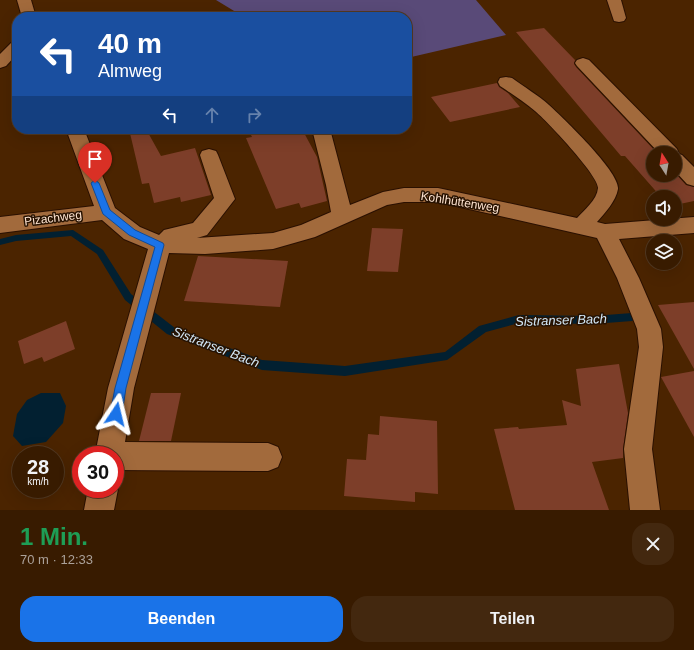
<!DOCTYPE html>
<html lang="de">
<head>
<meta charset="utf-8">
<style>
	:root { --surface:#381b00; --page:#43280f; --text:#f1f3f6; --muted:#aba199; --line:#523922; --accent:#1a73e8 }
	body { margin:0; font-family:Arial,sans-serif; background:var(--page); color:var(--text); height:100vh; display:flex; flex-direction:column; font-size:15px; white-space:nowrap }
	* { box-sizing:border-box; margin:0 }
	p { font-size:13px; color:var(--muted) }
	.icon { flex:none; width:22px; height:22px; fill:none; stroke:currentColor; stroke-width:2; stroke-linecap:round; stroke-linejoin:round }
	.map { position:relative; height:510px; overflow:hidden }
	.side { display:flex; flex-direction:column; background:var(--surface); flex:1 }
	.side>* { flex:none }
	.guide { position:absolute; left:12px; top:12px; width:400px; height:122px; border-radius:16px; box-shadow:0 4px 16px #0002,0 0 0 1px var(--line); background:#1a4fa0; color:#fff; overflow:hidden }
	.needle { width:26px; rotate:349deg }
	.fabs { position:absolute; left:646px; top:146px; display:grid; gap:8px }
	.fabs a { display:grid; place-items:center; width:36px; height:36px; border-radius:50%; background:var(--surface); box-shadow:0 4px 16px #0002,0 0 0 1px var(--line); font-size:20px }
	.speed { position:absolute; left:12px; top:446px; display:flex; gap:8px; font-size:20px; font-weight:700; text-align:center }
	.speed>* { display:grid; place-content:center; width:52px; height:52px; border-radius:50%; background:var(--surface); box-shadow:0 4px 16px #0002,0 0 0 1px var(--line); line-height:1 }
	.speed small { font-size:10px; font-weight:400 }
	.speed .limit { border:6px solid #d22; background:#fff; color:#111 }
	.pin { position:absolute; display:grid; place-items:center; width:34px; height:34px; color:#fff; margin:-41px -17px; border-radius:50% 50% 50% 0; rotate:-45deg; box-shadow:0 0 4px #0007 }
	.pin .icon { rotate:45deg }
	.me { position:absolute; width:44px; margin:-22px; rotate:10deg; stroke-linejoin:round; filter:drop-shadow(0 0 3px #0008) }
	.turn { display:flex; align-items:center; gap:14px; height:84px; padding:0 20px; font-size:18px }
	.turn .icon { width:52px; height:52px; stroke-width:2.5 }
	.turn b { display:block; font-size:28px; line-height:34px }
	.lanes { display:flex; align-items:center; height:38px; padding:0 20px; background:#0003; justify-content:center; gap:20px; direction:ltr }
	.lanes .off { opacity:.35 }
	.round { display:grid; place-items:center; flex:none; width:42px; height:42px; border-radius:16px; background:var(--page) }
	.headline { display:flex; align-items:center; justify-content:space-between; height:68px; padding:0 20px }
	h1 { font-size:24px; font-weight:700; line-height:30px; color:#1e9e55 }
	.button { display:flex; gap:8px; margin-top:auto; padding:8px 20px }
	.button a { flex:1; height:46px; border-radius:16px; background:var(--accent); color:#fff; font-size:16px; font-weight:700; line-height:46px; text-align:center }
	.button a+a { background:var(--page); color:var(--text) }
	.map>svg:first-child { display:block }
</style>
</head>
<body>
<div class="map">
<svg width="694" height="510" viewBox="0 0 694 510">
	<rect width="100%" height="100%" fill="#4b2400"/>
	<polygon fill="#594a78" points="216,0 476,0 506,35 407,58 407,17 244,17"/>
	<polygon fill="#022031" points="41,393 60,393 66,406 63,423 46,442 22,446 13,436 17,414 27,400"/>
	<g fill="none" stroke-linecap="round" stroke-linejoin="round">
		<polygon fill="#022031" fill-rule="evenodd" points="73,230 103,250 131,294 175,328 262,360 345,366 445,352 479,326 519,315 593,316 632,313 635,314 637,317 635,320 632,321 593,324 519,323 486,332 447,360 345,376 262,370 167,334 125,300 97,254 71,236 16,241 0,245 0,239 16,235"/>
	</g>
	<g fill="#7d3e29">
		<polygon points="544,28 575,60 574,64 576,67 657,153 653,153 653,175 675,175 675,173 686,185 694,187 694,201 675,205 675,197 661,197 625,156 621,156 516,32"/>
		<polygon points="497,83 499,87 508,93 520,107 450,122 431,97"/>
		<polygon points="129,129 146,129 161,156 195,148 211,195 181,202 180,197 154,203 149,183 142,184"/>
		<polygon points="248,129 302,129 317,157 327,201 301,208 299,203 276,209 246,138 252,137"/>
		<polygon points="372,228 403,229 398,272 367,271"/>
		<polygon points="198,256 288,261 280,307 184,301"/>
		<polygon points="694,302 694,369 658,305"/>
		<polygon points="66,321 75,349 44,362 42,357 24,364 18,341"/>
		<polygon points="619,364 628,413 623,449 623,458 592,462 609,510 515,510 494,429 518,427 519,429 567,425 562,400 581,406 576,369"/>
		<polygon points="694,371 694,437 661,377"/>
		<polygon points="151,393 181,393 171,441 139,441"/>
		<polygon points="380,416 437,421 438,494 415,492 415,502 344,496 347,459 366,460 368,434 379,435"/>
	</g>
	<g fill="none" stroke-linecap="round" stroke-linejoin="round">
		<defs>
			<g id="minor">
				<polygon points="17,0 31,0 36,17 22,17"/>
				<polygon points="607,0 621,0 626,18 624,21 619,22 614,21"/>
				<polygon points="17,40 17,54 6,66 0,68 0,54 12,42"/>
				<polygon points="583,58 589,60 677,149 679,154 682,155 694,167 694,186 687,184 675,171 675,153 659,153 577,66 575,63 577,60"/>
				<path d="M506,77L512,78C524,87 538,95 549,105C563,118 620,172 618,189C616,201 605,213 597,222L605,224L694,217V233L619,239L639,278L661,329L663,347L652,449L660,510H630L624,449L639,347L637,329L617,278L597,238L438,202H404L387,205L315,237L273,249L205,254L169,253L134,388L125,442L268,443L278,447L282,457L278,467L268,471L115,470V455H95L108,388L148,249L124,239L102,220L0,233V217L94,206L66,129H84L115,208L140,227L159,235L164,230L193,223L214,198L200,155L202,151L209,149L216,151L218,155L235,199L207,235L197,238L273,233L301,225L331,212L326,185L312,129H330L350,205L383,192L404,188H438L577,218C584,210 597,200 598,188C599,176 546,120 535,111C524,102 512,94 500,86L498,82L500,78Z"/>
				<polygon points="115,483 118,489 114,510 84,510 88,489 115,489"/>
			</g>
		</defs>
		<use href="#minor" stroke="#2a1000" stroke-width="2"/>
		<use href="#minor" fill="#a26a3c" fill-rule="evenodd"/>
	</g>
	<polygon fill="#1a73e8" stroke="#114b97" points="95,180 99,183 110,210 135,230 163,243 164,245 126,388 122,414 120,418 116,420 112,418 110,414 115,388 155,247 129,235 103,214 91,183"/>
	<g text-anchor="middle" dominant-baseline="central" stroke-width="3" stroke-linejoin="round" paint-order="stroke">
		<g font-size="12" fill="#fde3d0" stroke="#271201">
			<text transform="translate(460 202) rotate(9)">Kohlhüttenweg</text>
			<text transform="translate(53 218) rotate(-7)">Pizachweg</text>
		</g>
		<g font-size="13" font-style="italic" fill="#d2e7f6" stroke="#271201">
			<text transform="translate(561 320) rotate(-2)">Sistranser Bach</text>
			<text transform="translate(216 347) rotate(21)">Sistranser Bach</text>
		</g>
	</g>
</svg>
<div class="fabs">
<a><svg class="needle" viewBox="-14 -14 28 28"><path d="M0-13l5 13h-10z" fill="#e53935"/><path d="M0 13l5-13h-10z" fill="#aba199"/></svg></a>
<a><svg class="icon" aria-label="sound" viewBox="0 0 24 24"><path d="M4 9h4l5-4v14l-5-4H4zM17 9q2 3 0 6"/></svg></a>
<a><svg class="icon" aria-label="layers" viewBox="0 0 24 24"><path d="M12 4l9 5-9 5-9-5zM3 14l9 5 9-5"/></svg></a>
</div>
<div class="speed"><div>28<small>km/h</small></div><div class="limit">30</div></div>
<div class="pin" style="left:95px;top:183px;background:#d93025"><svg class="icon" aria-label="arrive" viewBox="0 0 24 24"><path d="M6 21V4h12l-3 4 3 4H6"/></svg></div>
<svg class="me" style="left:116px;top:414px" viewBox="-20 -20 40 40"><path d="M0-17L14 15 0 8-14 15z" fill="#1a73e8" stroke="#fff" stroke-width="4"/></svg>
<div class="guide">
<div class="turn"><svg class="icon" aria-label="left" viewBox="0 0 24 24"><path d="M17 20v-9H6M10 6l-5 5 5 5"/></svg><div><b>40 m</b>Almweg</div></div>
<div class="lanes"><svg class="icon" aria-label="left" viewBox="0 0 24 24"><path d="M17 20v-9H6M10 6l-5 5 5 5"/></svg><svg class="icon off" aria-label="ahead" viewBox="0 0 24 24"><path d="M12 20V5M6 11l6-6 6 6"/></svg><svg class="icon off" aria-label="right" viewBox="0 0 24 24"><path d="M7 20v-9h11M14 6l5 5-5 5"/></svg></div>
</div>
</div>
<section class="side">
<div class="headline"><div><h1>1 Min.</h1><p>70 m · 12:33</p></div><a class="round"><svg class="icon" aria-label="close" viewBox="0 0 24 24"><path d="M6 6l12 12M18 6L6 18"/></svg></a></div>
<div class="button"><a>Beenden</a><a>Teilen</a></div>
</section>
</body>
</html>
